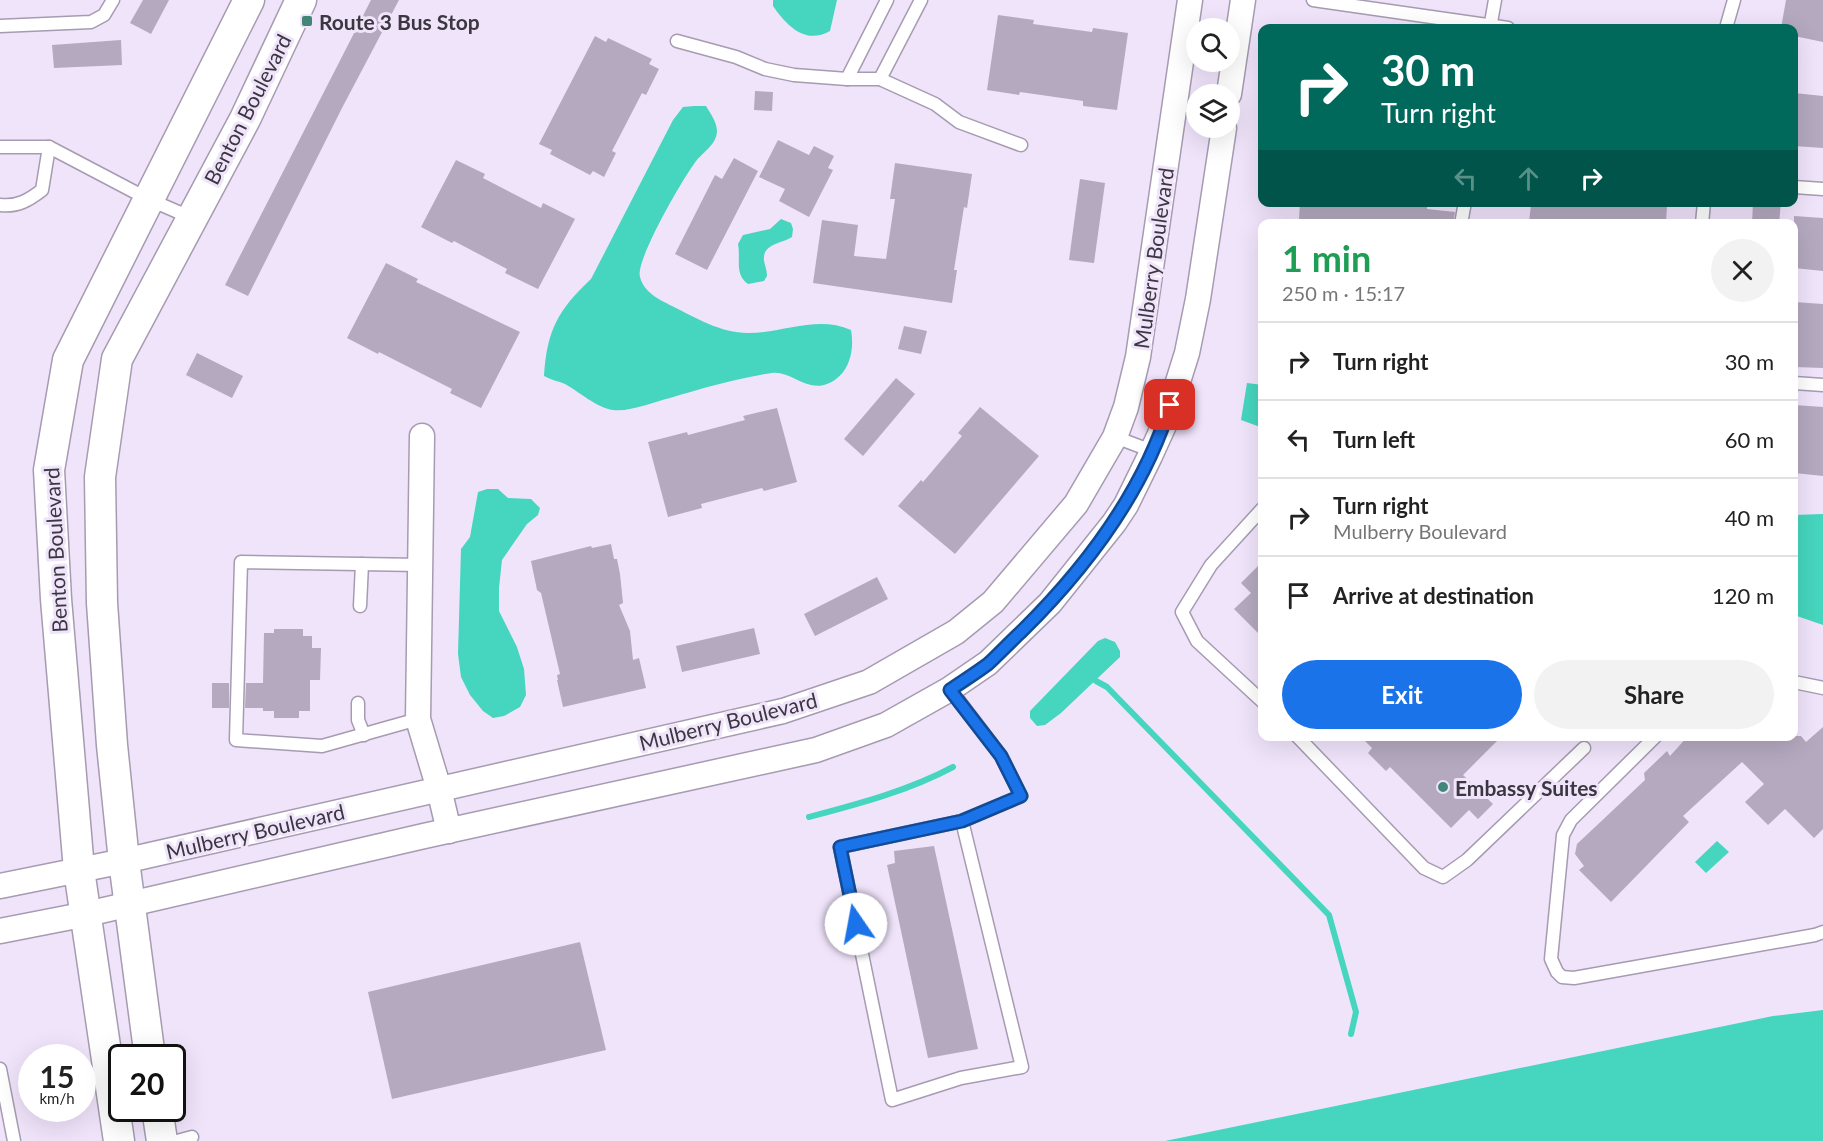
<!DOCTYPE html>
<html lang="en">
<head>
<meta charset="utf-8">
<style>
	:root { --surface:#fff; --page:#f2f2f2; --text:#222; --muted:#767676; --line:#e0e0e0; --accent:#1a73e8 }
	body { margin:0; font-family:Lato,sans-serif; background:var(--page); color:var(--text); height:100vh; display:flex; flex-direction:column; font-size:22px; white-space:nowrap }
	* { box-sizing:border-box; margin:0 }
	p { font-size:20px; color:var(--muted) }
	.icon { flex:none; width:33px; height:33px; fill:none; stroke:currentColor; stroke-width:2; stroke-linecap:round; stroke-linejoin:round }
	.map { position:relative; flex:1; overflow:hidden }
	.details { position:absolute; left:1258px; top:219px; width:540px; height:522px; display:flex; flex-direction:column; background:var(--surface); border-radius:12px; box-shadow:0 6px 24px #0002 }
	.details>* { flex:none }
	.top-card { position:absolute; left:1258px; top:24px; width:540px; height:183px; border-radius:12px; box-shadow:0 6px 24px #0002; background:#00695c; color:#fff; overflow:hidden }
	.tools { position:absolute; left:1186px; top:18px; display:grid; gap:12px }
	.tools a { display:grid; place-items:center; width:54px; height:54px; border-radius:50%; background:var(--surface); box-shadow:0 6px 24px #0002; font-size:30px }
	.speed { position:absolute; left:18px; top:1044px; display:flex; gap:12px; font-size:30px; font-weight:700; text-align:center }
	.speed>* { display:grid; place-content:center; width:78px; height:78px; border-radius:50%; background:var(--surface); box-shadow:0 6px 24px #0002; line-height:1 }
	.speed small { font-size:15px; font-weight:400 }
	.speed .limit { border:3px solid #111; border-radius:9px; background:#fff; color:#111 }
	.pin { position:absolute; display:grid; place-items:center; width:51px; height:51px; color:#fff; margin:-26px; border-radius:12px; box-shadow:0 3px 9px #0006 }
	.me { position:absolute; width:66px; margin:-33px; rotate:348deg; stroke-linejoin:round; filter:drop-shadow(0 0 4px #0008) }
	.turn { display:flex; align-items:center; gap:21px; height:126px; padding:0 24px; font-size:27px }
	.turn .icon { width:78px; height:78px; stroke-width:2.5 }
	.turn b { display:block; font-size:42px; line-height:51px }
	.lanes { display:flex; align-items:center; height:57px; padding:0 24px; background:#0003; justify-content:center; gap:30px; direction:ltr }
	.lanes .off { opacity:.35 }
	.round { display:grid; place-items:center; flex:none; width:63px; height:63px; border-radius:32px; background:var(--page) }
	.headline { display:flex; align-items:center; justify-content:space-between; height:102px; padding:0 24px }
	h1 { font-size:36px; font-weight:700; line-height:45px; color:#1e9e55 }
	.action { display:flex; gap:12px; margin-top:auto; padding:12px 24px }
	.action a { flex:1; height:69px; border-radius:36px; background:var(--accent); color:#fff; font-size:24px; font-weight:700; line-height:69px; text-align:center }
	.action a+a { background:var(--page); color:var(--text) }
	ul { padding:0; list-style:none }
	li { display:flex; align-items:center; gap:18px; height:78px; padding:0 24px; border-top:2px solid var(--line) }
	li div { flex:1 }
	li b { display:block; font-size:22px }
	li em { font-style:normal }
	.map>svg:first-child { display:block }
</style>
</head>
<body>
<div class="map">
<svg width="1823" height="1141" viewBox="0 0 1823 1141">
	<rect width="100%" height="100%" fill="#f0e4fb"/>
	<g fill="#46d5be">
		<path d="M773,0H837L830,31C805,45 787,26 773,6Z"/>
		<path d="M694,106H706C710,113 717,122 717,131C717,145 701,153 694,164C682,180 635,261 640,277C644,292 658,299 672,306C696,318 721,333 748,333C784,333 817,315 851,330C855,351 849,378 824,385C805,390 790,371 772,373C738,378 703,388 670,398C653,402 631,412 613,410C597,408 578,391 565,384C558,381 551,380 544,376C547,330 558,310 591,279L673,120L683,107Z"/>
		<path d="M781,219L791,223L793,229L792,237C782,244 762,243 764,261C765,266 767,270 767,276L764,281L748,284C734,274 741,259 738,244L743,235L770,229Z"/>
		<polygon points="1247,383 1263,385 1263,428 1241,420"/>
		<polygon points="487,489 498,489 508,498 531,499 540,508 538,515 527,524 502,560 499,588 499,611 517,647 524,669 526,695 520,707 504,716 493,718 483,711 470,695 461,677 458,654 461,549 470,537 478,492"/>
		<polygon points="1823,514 1823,625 1794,615 1794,515"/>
		<polygon points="1105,638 1115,642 1120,651 1120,657 1061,713 1045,725 1037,726 1030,718 1030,711 1098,641"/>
		<polygon points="1717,841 1729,852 1706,873 1695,862"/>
		<polygon points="1823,1010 1823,1141 1165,1141 1773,1016"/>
	</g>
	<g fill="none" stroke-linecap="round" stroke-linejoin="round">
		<g stroke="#46d5be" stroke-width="6">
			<polyline points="1096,681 1107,687 1329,915 1356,1012 1351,1034"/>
			<path d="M809,817C858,804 908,791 953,767"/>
		</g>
	</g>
	<g fill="#b4a9bf">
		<polygon points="143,0 169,0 151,34 130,23"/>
		<polygon points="371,0 399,0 342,108 248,296 225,285"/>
		<polygon points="1786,0 1823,0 1823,42 1794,36 1794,28 1781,28"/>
		<polygon points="998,15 1034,20 1033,24 1092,32 1093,28 1128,33 1117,110 1083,106 1083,101 1020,92 1019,95 987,90"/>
		<polygon points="595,36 606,42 608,38 652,59 649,64 659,69 646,95 642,93 612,151 616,153 604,177 593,171 590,175 550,154 552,150 539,144"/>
		<polygon points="121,40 122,65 54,68 52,45"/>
		<polygon points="755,91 773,92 772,111 754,110"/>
		<polygon points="1794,93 1823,96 1823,148 1794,146"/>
		<polygon points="778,140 809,155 814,146 834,156 828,168 833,170 809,217 779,201 785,189 759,177"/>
		<polygon points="734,158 758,171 707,270 675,254 715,175 722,179"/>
		<polygon points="456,160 485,174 483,178 541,208 543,203 575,219 538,289 505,273 507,269 454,241 452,243 421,227"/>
		<polygon points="895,163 972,174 967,208 964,207 954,270 957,270 952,303 813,283 822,220 858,225 854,256 886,259 895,199 890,199"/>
		<polygon points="1080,179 1105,183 1094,263 1069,260"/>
		<polygon points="1300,202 1427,202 1427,209 1455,212 1453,224 1322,224 1299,219"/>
		<polygon points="1540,202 1643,202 1667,205 1666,224 1542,224 1529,222 1531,205 1539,205"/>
		<polygon points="1753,202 1781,202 1779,224 1752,224"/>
		<polygon points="1794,216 1823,218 1823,271 1794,268"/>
		<polygon points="386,263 418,279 416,282 520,332 481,408 450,393 452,389 379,352 378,354 347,338"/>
		<polygon points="1794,302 1823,304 1823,368 1794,367"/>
		<polygon points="904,326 927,331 921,354 898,349"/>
		<polygon points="197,353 243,376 232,398 186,375"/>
		<polygon points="896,378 915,394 863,456 844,439"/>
		<polygon points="1794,405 1823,407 1823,476 1794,473"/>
		<polygon points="980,407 1039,456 955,554 898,506 921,480 923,482 962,436 958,433"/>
		<polygon points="777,408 797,482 764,491 762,488 701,504 702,508 668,517 648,442 687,432 688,435 745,420 743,416"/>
		<polygon points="611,544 614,559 617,559 620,574 623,603 619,605 630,631 633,660 639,658 646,688 563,707 557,680 558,680 557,675 560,674 541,593 537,590 531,561 591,546 592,548"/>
		<polygon points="1263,561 1263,638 1234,609 1251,593 1241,583"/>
		<polygon points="877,577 888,599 815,636 804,614"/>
		<polygon points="754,628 760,654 682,672 676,646"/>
		<polygon points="274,629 303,629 303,636 312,636 312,648 321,648 320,680 310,680 310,711 299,711 299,718 274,718 274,711 263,711 263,708 245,708 246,683 263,683 264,633 274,633"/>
		<rect x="212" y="683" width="17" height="25"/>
		<polygon points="1823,727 1823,829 1814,838 1785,809 1768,825 1745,802 1764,784 1742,762 1683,816 1689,822 1611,902 1579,870 1584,866 1575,854 1577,844 1645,780 1644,773 1667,751 1670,756 1688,736 1801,736 1806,742"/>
		<polygon points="1360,736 1502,736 1463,775 1493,804 1478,819 1469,810 1451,828 1390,767 1386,771 1368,753 1372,748"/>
		<polygon points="934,846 978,1049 928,1058 887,865 895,863 894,851"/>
		<polygon points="580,942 606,1050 392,1099 368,992"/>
	</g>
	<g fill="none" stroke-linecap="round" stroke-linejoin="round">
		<defs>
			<g id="service">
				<polyline points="1313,0 1508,28"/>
				<polyline points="0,26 91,22 104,15 113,0"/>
				<polyline points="1490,28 1495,0"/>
				<polyline points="1726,28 1734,0"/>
				<polyline points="677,41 736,57 765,69 794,75 847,79 880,79 935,104 959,122 1021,145"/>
				<polyline points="847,79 887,0"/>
				<polyline points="880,79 921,0"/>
				<polyline points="0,147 49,147 148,199 192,218"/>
				<polyline points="1794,187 1823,189"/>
				<path d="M0,205C18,207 29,200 42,190L49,147"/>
				<polyline points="1461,224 1465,202"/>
				<polyline points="1702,224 1704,202"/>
				<polyline points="1794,383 1823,385"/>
				<polyline points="1115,437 1152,451"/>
				<polyline points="1263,508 1211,565 1182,612 1197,641 1263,702"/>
				<polyline points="360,606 362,564"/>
				<polyline points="1794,682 1823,688"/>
				<polyline points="950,689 1001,756 1021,796 962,821 840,847 892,1100 961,1078 1022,1067 962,821"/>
				<polyline points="358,703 358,720 364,735"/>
				<polyline points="418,719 322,746 236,740 241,562 420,565"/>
				<polyline points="1297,736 1424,868 1443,877 1467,860 1584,748"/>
				<polyline points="1656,736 1571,820 1563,835 1551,959 1557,972 1562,977 1574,978 1815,935 1823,932"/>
				<polyline points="0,1069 14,1141"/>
				<polyline points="177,1141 192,1137"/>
			</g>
			<g id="minor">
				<polyline points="1229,94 1243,0"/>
				<polyline points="422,436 418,719 439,789 449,831"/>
				<polyline points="0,886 124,861 783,711 869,682 956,632 993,602 1076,504 1115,437 1126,407 1138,357 1190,0"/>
				<polyline points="0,931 87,914 424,836 816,750 886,725 950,689 988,663 1050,603 1114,523 1126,505 1150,456 1165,423 1187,353 1198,299 1224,128"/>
			</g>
			<g id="tertiary">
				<polyline points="150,1058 124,861 112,745 102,603 100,477 117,359 245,119 301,0"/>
				<polyline points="157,1108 162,1141"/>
				<polyline points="119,1141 79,870 56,599 49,470 68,360 249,0"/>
			</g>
		</defs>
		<use href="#service" stroke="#a69bb0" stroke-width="15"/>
		<use href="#minor" stroke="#a69bb0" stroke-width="27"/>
		<use href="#tertiary" stroke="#a69bb0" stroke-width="33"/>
		<use href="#service" stroke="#fff" stroke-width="12"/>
		<use href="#minor" stroke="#fff" stroke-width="24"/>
		<use href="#tertiary" stroke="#fff" stroke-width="30"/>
	</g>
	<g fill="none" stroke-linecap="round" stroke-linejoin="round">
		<defs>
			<path id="route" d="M856,924L840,847L962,821L1021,796L1001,756L950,690C963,681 976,673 988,664C999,654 1010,642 1021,632C1086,568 1143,493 1170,405"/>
		</defs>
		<use href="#route" stroke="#114b97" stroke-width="15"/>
		<use href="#route" stroke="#1a73e8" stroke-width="10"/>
	</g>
	<g fill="#428679" stroke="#f0e4fb" stroke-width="2">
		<rect x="301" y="15" width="12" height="12" rx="3"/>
		<circle cx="1443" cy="787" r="6"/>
	</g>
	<g text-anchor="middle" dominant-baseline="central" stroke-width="6" stroke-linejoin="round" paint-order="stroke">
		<g font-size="21" font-weight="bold" fill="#3b3740" stroke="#f0e4fb" text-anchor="start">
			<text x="319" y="21">Route 3 Bus Stop</text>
			<text x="1455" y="787">Embassy Suites</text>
		</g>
		<g font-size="21" fill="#3b3740" stroke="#f0e4fb">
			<text transform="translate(247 109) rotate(-63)">Benton Boulevard</text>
			<text transform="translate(1153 258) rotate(-82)">Mulberry Boulevard</text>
			<text transform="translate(55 550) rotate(-93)">Benton Boulevard</text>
			<text transform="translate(728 721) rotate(-14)">Mulberry Boulevard</text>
			<text transform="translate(255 831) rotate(-13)">Mulberry Boulevard</text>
		</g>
	</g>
</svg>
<div class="tools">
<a><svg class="icon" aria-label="search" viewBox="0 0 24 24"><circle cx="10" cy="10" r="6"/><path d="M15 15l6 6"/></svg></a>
<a><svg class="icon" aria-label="layers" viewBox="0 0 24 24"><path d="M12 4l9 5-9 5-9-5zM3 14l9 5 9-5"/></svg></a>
</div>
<div class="speed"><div>15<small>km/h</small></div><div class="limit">20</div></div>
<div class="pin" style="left:1170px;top:405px;background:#d93025"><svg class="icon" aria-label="arrive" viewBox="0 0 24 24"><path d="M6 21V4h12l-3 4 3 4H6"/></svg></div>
<svg class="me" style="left:856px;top:924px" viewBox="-20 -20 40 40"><circle r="19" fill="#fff"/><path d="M0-13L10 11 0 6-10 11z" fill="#1a73e8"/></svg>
<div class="top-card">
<div class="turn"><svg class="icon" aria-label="right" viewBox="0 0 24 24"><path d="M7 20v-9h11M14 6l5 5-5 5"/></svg><div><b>30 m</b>Turn right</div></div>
<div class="lanes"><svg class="icon off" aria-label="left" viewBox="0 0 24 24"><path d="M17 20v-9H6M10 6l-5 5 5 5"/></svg><svg class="icon off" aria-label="ahead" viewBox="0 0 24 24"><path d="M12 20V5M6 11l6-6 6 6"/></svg><svg class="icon" aria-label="right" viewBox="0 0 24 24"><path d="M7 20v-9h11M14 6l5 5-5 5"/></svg></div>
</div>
<section class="details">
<div class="headline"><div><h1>1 min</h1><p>250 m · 15:17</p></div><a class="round"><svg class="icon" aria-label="close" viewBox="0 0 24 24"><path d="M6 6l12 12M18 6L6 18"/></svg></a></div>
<ul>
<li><svg class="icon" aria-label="right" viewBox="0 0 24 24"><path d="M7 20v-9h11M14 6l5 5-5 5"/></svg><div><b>Turn right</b></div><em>30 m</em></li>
<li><svg class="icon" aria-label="left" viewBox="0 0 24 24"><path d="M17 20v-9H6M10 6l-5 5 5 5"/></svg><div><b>Turn left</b></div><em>60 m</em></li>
<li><svg class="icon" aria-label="right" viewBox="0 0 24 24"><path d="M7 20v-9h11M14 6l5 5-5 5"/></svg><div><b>Turn right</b><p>Mulberry Boulevard</p></div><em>40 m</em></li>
<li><svg class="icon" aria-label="arrive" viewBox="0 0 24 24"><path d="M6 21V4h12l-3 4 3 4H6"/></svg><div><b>Arrive at destination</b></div><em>120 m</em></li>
</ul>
<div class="action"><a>Exit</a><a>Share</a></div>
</section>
</div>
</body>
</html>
